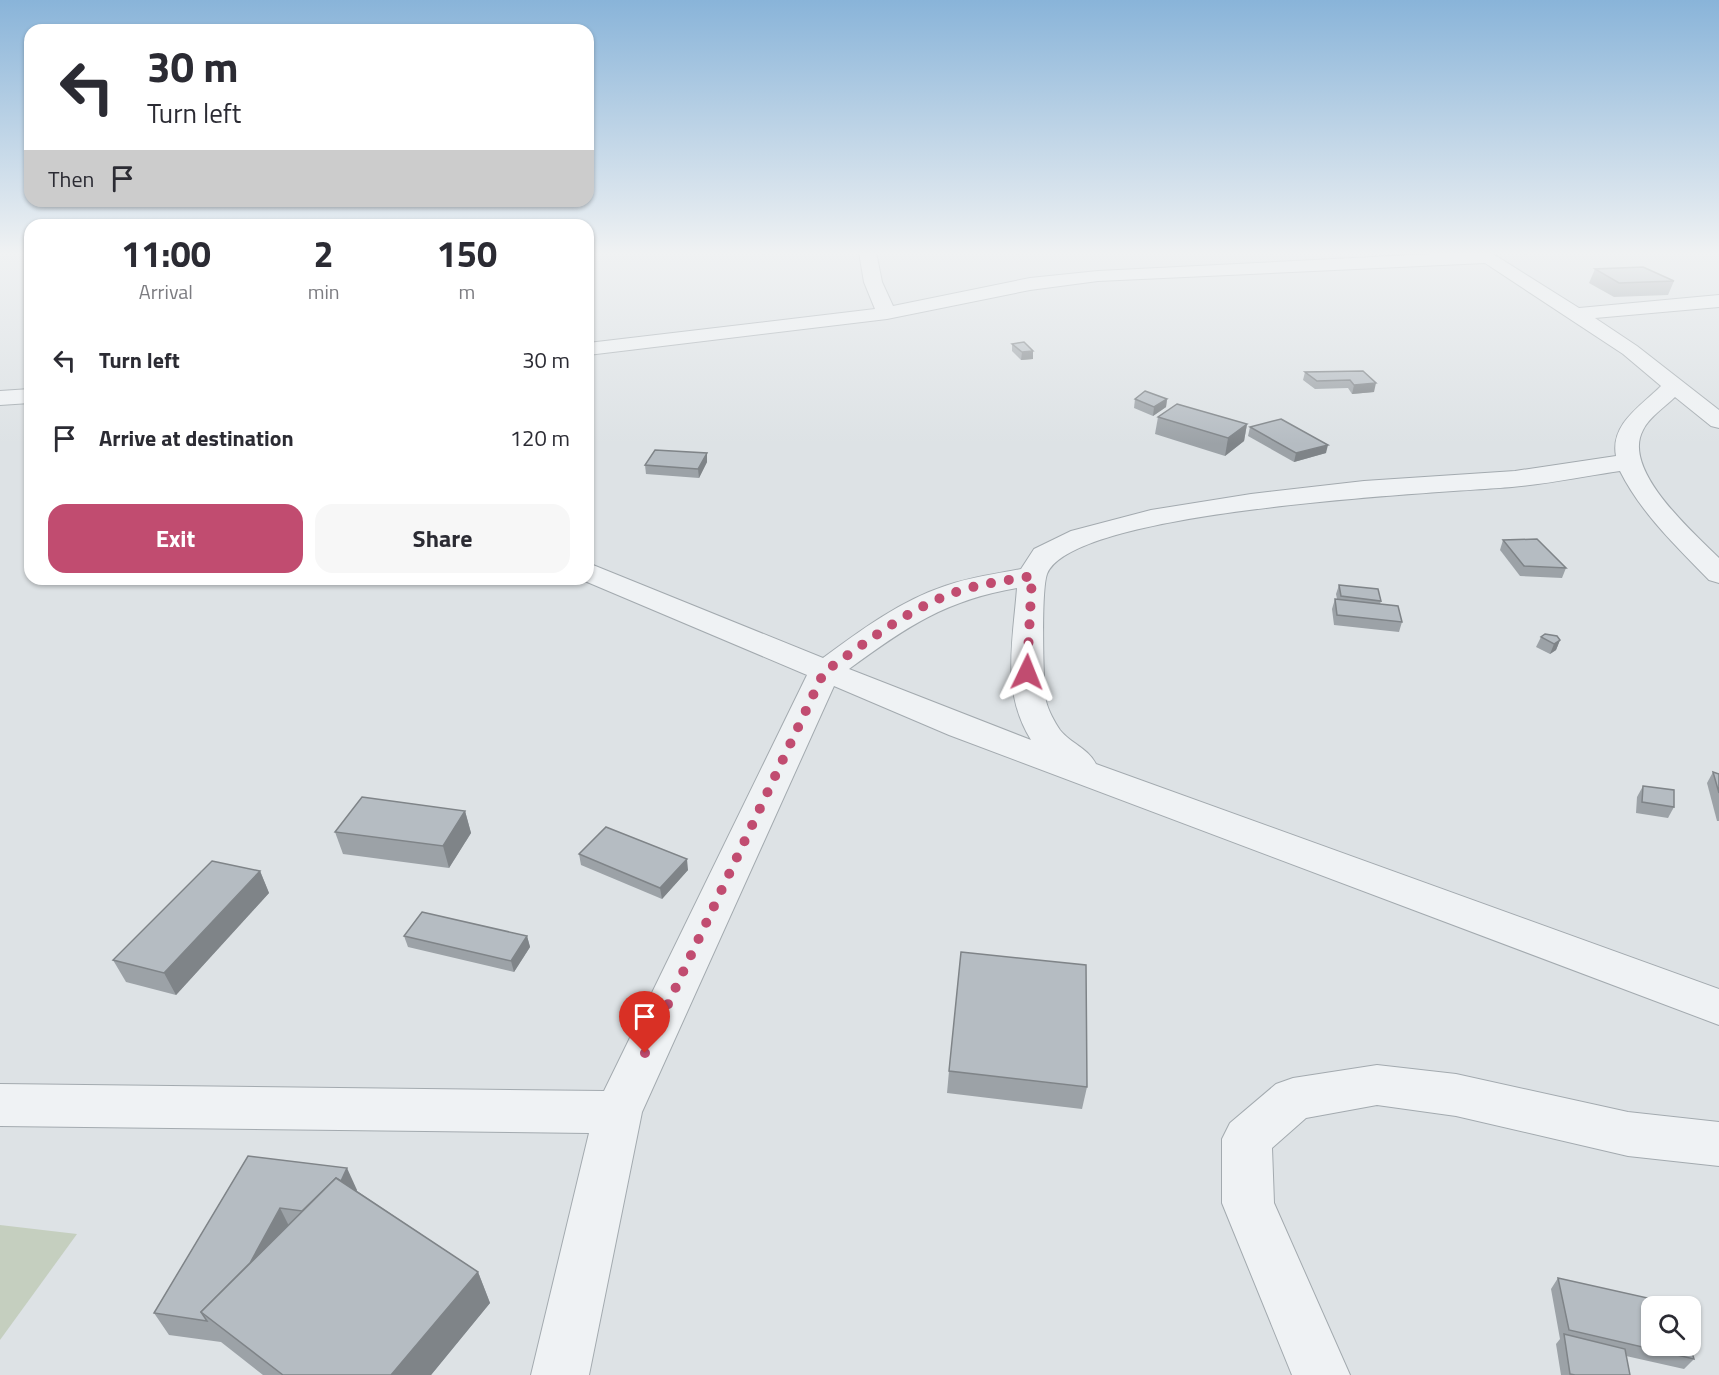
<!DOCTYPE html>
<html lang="en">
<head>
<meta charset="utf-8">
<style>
	:root { --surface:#fff; --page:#f7f7f7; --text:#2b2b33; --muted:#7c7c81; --accent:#c14c70 }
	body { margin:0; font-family:"Titillium Web",sans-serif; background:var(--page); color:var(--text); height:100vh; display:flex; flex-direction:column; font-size:22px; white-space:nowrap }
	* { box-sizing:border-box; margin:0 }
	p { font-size:20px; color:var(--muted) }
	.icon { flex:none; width:33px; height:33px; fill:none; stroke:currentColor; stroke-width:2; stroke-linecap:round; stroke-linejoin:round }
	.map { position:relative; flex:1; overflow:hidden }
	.panel { position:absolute; left:24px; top:219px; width:570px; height:366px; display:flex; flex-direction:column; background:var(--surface); border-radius:18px; box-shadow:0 2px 4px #0004 }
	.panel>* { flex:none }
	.top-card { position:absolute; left:24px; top:24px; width:570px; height:183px; border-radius:18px; box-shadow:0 2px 4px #0004; background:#fff; color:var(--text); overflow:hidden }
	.tools { position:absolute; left:1641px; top:1296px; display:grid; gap:12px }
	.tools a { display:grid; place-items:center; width:60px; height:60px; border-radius:12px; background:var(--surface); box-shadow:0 2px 4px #0004; font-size:30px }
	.pin { position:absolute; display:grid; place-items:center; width:51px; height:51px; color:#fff; margin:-62px -26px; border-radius:50% 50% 50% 0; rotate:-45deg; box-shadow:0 0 6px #0007 }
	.pin .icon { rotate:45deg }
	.me { position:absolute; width:66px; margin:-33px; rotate:2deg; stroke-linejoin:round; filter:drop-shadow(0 0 4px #0008) }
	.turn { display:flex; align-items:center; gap:21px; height:126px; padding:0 24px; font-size:27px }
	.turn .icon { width:78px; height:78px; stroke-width:2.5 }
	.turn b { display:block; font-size:42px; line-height:51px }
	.then { display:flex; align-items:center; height:57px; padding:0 24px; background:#0003; gap:12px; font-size:22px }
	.eta { display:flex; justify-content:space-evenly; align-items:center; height:102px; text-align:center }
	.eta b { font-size:36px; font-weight:700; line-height:42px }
	.action { display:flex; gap:12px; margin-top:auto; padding:12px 24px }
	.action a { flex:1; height:69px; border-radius:18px; background:var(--accent); color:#fff; font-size:24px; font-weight:700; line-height:69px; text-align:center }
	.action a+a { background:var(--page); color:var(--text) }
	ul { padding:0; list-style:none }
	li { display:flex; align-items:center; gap:18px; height:78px; padding:0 24px }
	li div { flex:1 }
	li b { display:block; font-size:22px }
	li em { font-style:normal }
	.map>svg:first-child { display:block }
</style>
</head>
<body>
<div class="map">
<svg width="1719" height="1375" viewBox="0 0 1719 1375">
	<rect width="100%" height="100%" fill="#dde2e5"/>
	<polygon fill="#c5cfbf" points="0,1225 77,1234 0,1340"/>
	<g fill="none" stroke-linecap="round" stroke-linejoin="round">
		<defs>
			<g id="minor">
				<path d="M859,252H876L882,282L893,306L1030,278L1098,271L1471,252H1490L1579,308L1719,295V307L1595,318L1637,346L1719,410V428L1711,426L1675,397C1665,407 1649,417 1643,430C1621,470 1694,533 1719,558V583L1709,580C1676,546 1641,513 1620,471C1585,476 1548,484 1512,487C1439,493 1073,509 1047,574C1041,591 1043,681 1046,701C1048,710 1055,723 1060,730C1070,743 1088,748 1096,764L1719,989V1025L949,735L834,686L642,1112L589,1375H531L589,1133L0,1126V1084L604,1091L807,675L580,579H588V563L823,658C861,630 900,601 945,586C970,577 996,574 1021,569L1034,549L1071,531L1151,510L1251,494L1364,481L1515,471L1616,456C1610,424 1641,406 1661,386L1623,354L1485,263L1098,281L1030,290L887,319L588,355V343L875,309L864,282ZM1017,588C1013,641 1001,692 1031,740L849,669C906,627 946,600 1017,588Z"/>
				<polygon points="30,389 30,403 0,405 0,391"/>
				<polygon points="1377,1065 1456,1074 1628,1112 1719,1122 1719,1166 1628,1156 1456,1116 1377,1105 1306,1118 1272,1148 1274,1203 1350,1375 1292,1375 1222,1203 1222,1139 1230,1123 1276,1084 1293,1078"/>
			</g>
		</defs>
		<use href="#minor" stroke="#a3aaaf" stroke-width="2"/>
		<use href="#minor" fill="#eff2f4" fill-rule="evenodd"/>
	</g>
	<g fill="#9ca2a7">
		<polygon points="999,252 1017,252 1017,254 999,253"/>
		<polygon points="1595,269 1674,281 1668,295 1614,297 1589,283"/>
		<polygon points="1012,344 1033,351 1033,359 1021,360 1012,351"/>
		<polygon points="1363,371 1374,392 1352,394 1348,388 1315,389 1303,380 1305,372"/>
		<polygon points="1135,399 1167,399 1166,407 1153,416 1134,408"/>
		<polygon points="1158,417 1247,424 1244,441 1225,456 1155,434"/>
		<polygon points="1250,427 1326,453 1294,462 1248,436"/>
		<polygon points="707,453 707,462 699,478 646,474 645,465"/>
		<polygon points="1503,540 1566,568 1562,578 1520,576 1500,550"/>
		<polygon points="1339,585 1381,601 1380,604 1402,622 1399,632 1334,625 1332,609 1335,599 1337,599 1336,594"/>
		<polygon points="1541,637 1560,640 1556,650 1550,654 1536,647"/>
		<polygon points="1713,772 1719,774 1719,821 1717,821 1707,783"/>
		<polygon points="1643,786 1674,807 1668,818 1636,813 1637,797"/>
		<polygon points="465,811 471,833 449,868 343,854 335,832"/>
		<polygon points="579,854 688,870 662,899 581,865"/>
		<polygon points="260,871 269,893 176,995 126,982 113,960"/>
		<polygon points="404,936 527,936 530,947 514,972 408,947"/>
		<polygon points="949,1071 1087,1087 1082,1109 947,1093"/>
		<polygon points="248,1156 357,1190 357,1191 478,1272 490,1303 431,1375 263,1375 221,1342 169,1335 154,1313"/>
		<polygon points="1558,1278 1694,1359 1684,1369 1626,1356 1630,1375 1561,1375 1556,1344 1560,1339 1551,1289"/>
	</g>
	<g fill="#7f8488">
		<polygon points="1033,351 1033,359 1021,360 1022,352"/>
		<polygon points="1376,383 1374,392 1352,394 1354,385"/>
		<polygon points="1167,399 1166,407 1153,416 1154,407"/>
		<polygon points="1247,424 1244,441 1225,456 1228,438"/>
		<polygon points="1328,445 1326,453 1294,462 1296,453"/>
		<polygon points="707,453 707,462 699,478 698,469"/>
		<polygon points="1560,640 1556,650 1550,654 1554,644"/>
		<polygon points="465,811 471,833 449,868 443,846"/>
		<polygon points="687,859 688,870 662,899 660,888"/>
		<polygon points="260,871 269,893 176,995 164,973"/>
		<polygon points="527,936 530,947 514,972 511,961"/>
		<polygon points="347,1168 357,1190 344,1217 316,1213"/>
		<polygon points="280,1208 291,1230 231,1297"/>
		<polygon points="478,1272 490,1303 431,1375 391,1375"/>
	</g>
	<g fill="#b5bcc2" stroke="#7f8488" stroke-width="1.5">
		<polygon points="1643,267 1674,281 1619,283 1595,269"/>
		<polygon points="1024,342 1033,351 1022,352 1012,344"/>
		<polygon points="1363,371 1376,383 1354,385 1350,380 1317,381 1305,372"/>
		<polygon points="1145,391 1167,399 1154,407 1135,399"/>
		<polygon points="1177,404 1247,424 1228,438 1158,417"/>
		<polygon points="1281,419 1328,445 1296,453 1250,427"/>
		<polygon points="655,450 707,453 698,469 645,465"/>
		<polygon points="1537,539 1566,568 1524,566 1503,540"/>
		<polygon points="1339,585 1378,589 1381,601 1341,596"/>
		<polygon points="1335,599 1398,606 1402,622 1337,615"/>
		<polygon points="1545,634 1557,636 1560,640 1554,644 1541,637"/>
		<polygon points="1713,772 1719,774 1719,793"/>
		<polygon points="1643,786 1674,790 1674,807 1642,802"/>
		<polygon points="362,797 465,811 443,846 335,832"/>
		<polygon points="606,827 687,859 660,888 579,854"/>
		<polygon points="212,861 260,871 164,973 113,960"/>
		<polygon points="422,912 527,936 511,961 404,936"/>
		<polygon points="961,952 1086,965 1087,1087 949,1071"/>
		<polygon points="248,1156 347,1168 341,1181 336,1178 302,1211 280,1208 250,1263 201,1312 207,1321 154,1313"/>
		<polygon points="336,1178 478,1272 391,1375 283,1375 201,1312"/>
		<polygon points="1558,1278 1679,1305 1679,1306 1652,1306 1652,1346 1690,1346 1694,1359 1569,1330"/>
		<polygon points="1564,1334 1625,1349 1630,1375 1575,1375 1570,1374"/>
	</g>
	<linearGradient id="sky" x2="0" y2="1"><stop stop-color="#89b4d9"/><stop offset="0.57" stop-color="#f0f2f3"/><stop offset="1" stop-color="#f0f2f3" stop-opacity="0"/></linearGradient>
	<rect width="1719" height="444" fill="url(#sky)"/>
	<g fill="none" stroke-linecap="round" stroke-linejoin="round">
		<path stroke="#c14c70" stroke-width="10" stroke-dasharray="0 18" d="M645,1053L824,672C871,639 920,599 977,586C995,582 1014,579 1032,576L1027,672"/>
	</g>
</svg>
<div class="tools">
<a><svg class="icon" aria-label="search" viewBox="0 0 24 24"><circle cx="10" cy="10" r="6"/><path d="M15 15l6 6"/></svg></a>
</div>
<div class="pin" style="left:645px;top:1053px;background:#d93025"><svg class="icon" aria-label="arrive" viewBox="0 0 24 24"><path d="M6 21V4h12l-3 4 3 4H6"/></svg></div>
<svg class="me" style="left:1027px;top:672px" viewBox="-20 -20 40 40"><path d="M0-17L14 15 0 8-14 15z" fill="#c14c70" stroke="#fff" stroke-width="4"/></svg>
<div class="top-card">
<div class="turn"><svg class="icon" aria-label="left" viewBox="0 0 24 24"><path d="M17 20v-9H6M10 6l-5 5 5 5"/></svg><div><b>30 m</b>Turn left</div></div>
<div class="then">Then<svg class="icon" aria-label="arrive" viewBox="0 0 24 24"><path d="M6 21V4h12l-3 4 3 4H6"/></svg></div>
</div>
<section class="panel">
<div class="eta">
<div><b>11:00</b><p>Arrival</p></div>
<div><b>2</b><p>min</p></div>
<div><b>150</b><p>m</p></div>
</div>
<ul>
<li><svg class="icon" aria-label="left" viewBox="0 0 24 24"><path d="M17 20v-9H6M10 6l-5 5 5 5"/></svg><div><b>Turn left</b></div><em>30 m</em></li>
<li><svg class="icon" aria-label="arrive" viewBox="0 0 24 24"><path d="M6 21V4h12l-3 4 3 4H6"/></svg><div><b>Arrive at destination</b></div><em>120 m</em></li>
</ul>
<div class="action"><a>Exit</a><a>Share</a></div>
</section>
</div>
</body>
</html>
